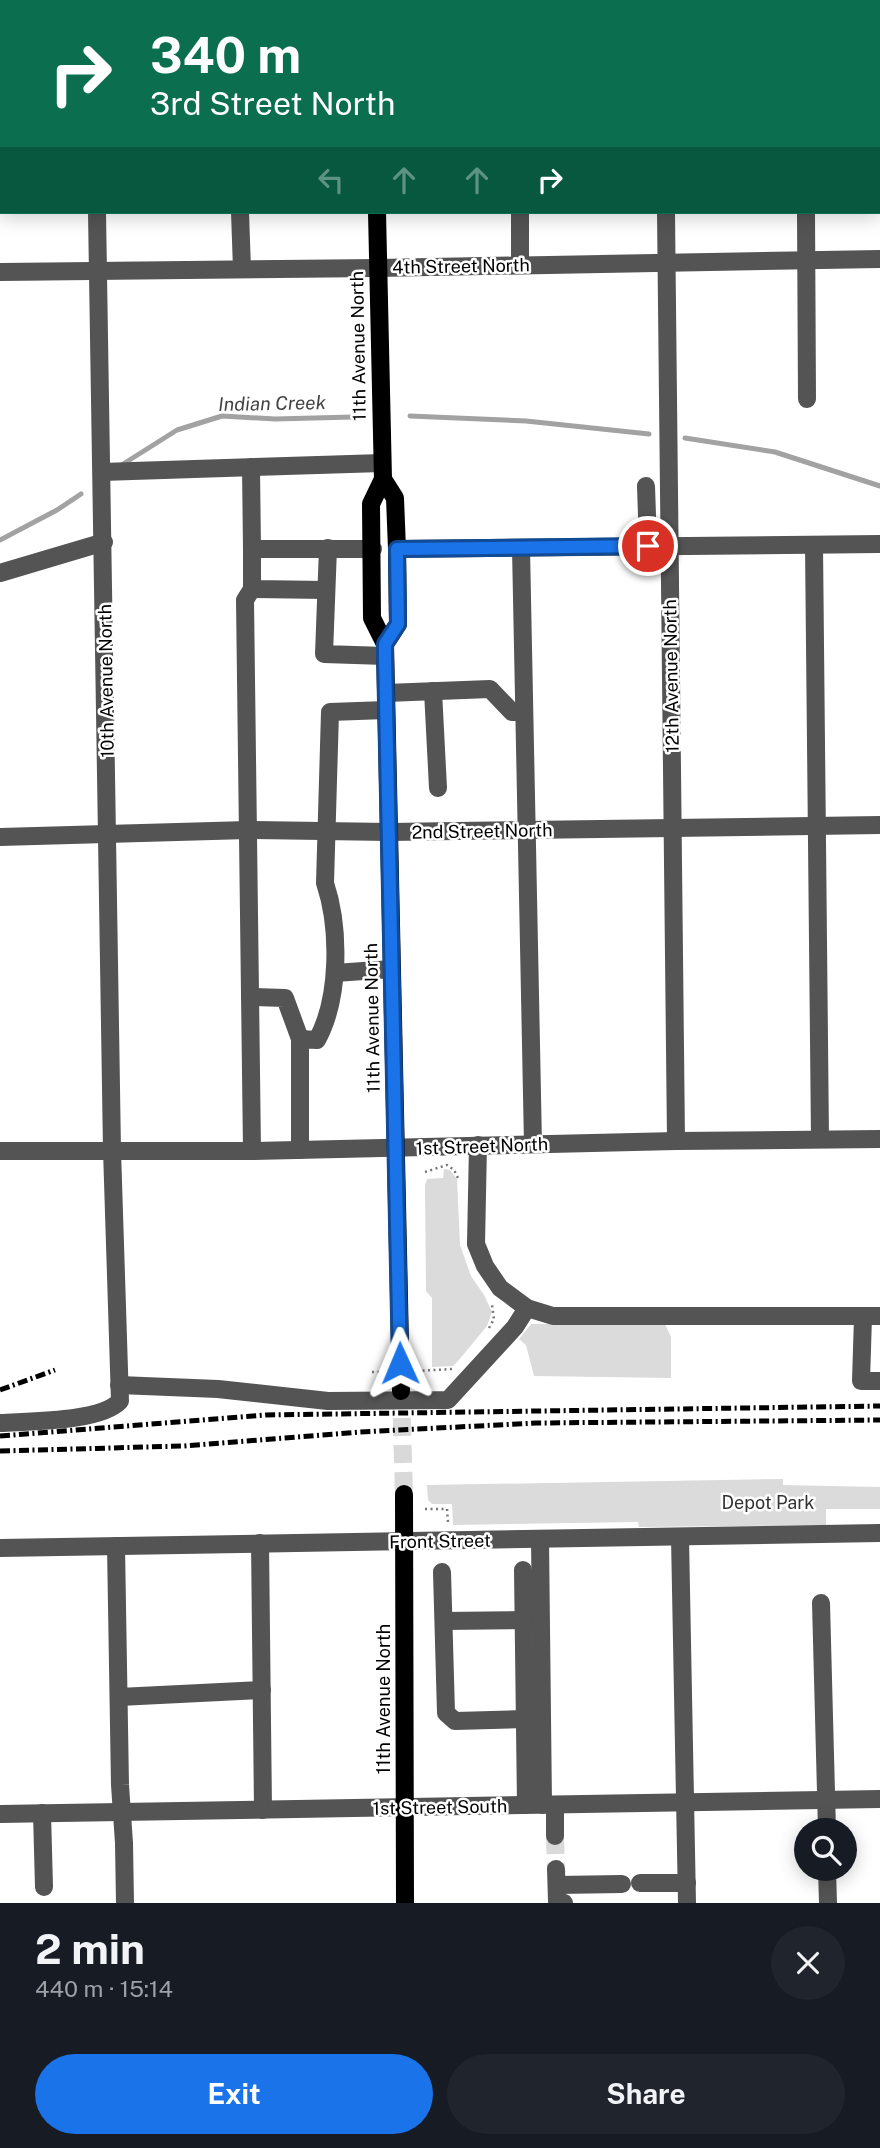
<!DOCTYPE html>
<html lang="en">
<head>
<meta charset="utf-8">
<style>
	:root { --surface:#171b24; --page:#20242c; --text:#f1f3f6; --muted:#9ea1a6; --accent:#1a73e8 }
	body { margin:0; font-family:"Public Sans",sans-serif; background:var(--page); color:var(--text); height:100vh; display:flex; flex-direction:column; font-size:26px; white-space:nowrap }
	* { box-sizing:border-box; margin:0 }
	p { font-size:23px; color:var(--muted) }
	.icon { flex:none; width:38px; height:38px; fill:none; stroke:currentColor; stroke-width:2; stroke-linecap:round; stroke-linejoin:round }
	.map { position:relative; height:1903px; overflow:hidden }
	.sheet { display:flex; flex-direction:column; background:var(--surface); flex:1 }
	.sheet>* { flex:none }
	.top-card { position:absolute; left:0px; top:0px; width:880px; height:214px; box-shadow:0 4px 18px #0003; background:#0b6e4f; color:#fff; overflow:hidden }
	.buttons { position:absolute; left:794px; top:1818px; display:grid; gap:14px }
	.buttons a { display:grid; place-items:center; width:63px; height:63px; border-radius:50%; background:var(--surface); box-shadow:0 4px 18px #0003; font-size:35px }
	.pin { position:absolute; display:grid; place-items:center; width:60px; height:60px; color:#fff; margin:-30px; border:4px solid #fff; border-radius:50%; box-shadow:0 2px 7px #0007 }
	.me { position:absolute; width:77px; margin:-38px; rotate:359deg; stroke-linejoin:round; filter:drop-shadow(0 0 5px #0008) }
	.turn { display:flex; align-items:center; gap:24px; height:147px; padding:0 35px; font-size:32px }
	.turn .icon { width:91px; height:91px; stroke-width:2.5 }
	.turn b { display:block; font-size:49px; line-height:60px }
	.lanes { display:flex; align-items:center; height:66px; padding:0 35px; background:#0003; justify-content:center; gap:35px; direction:ltr }
	.lanes .off { opacity:.35 }
	.round { display:grid; place-items:center; flex:none; width:74px; height:74px; border-radius:37px; background:var(--page) }
	.head { display:flex; align-items:center; justify-content:space-between; height:119px; padding:0 35px }
	h1 { font-size:42px; font-weight:700; line-height:52px }
	.primary-button { display:flex; gap:14px; margin-top:auto; padding:14px 35px }
	.primary-button a { flex:1; height:80px; border-radius:42px; background:var(--accent); color:#fff; font-size:28px; font-weight:700; line-height:80px; text-align:center }
	.primary-button a+a { background:var(--page); color:var(--text) }
	.map>svg:first-child { display:block }
</style>
</head>
<body>
<div class="map">
<svg width="880" height="1903" viewBox="0 0 880 1903">
	<rect width="100%" height="100%" fill="#fff"/>
	<g fill="#dbdbdb">
		<polygon points="444,1169 450,1170 457,1179 460,1245 471,1276 484,1295 492,1312 487,1326 458,1361 453,1366 432,1367 432,1298 426,1291 425,1185 427,1179 443,1178"/>
		<polygon points="531,1324 665,1324 671,1337 671,1378 534,1376 526,1345 519,1339"/>
		<polygon points="783,1479 783,1485 880,1487 880,1509 826,1509 826,1525 639,1527 638,1522 453,1525 452,1504 432,1504 428,1500 427,1485"/>
	</g>
	<g fill="none" stroke-linecap="round" stroke-linejoin="round">
		<g stroke="#a2a2a2" stroke-width="5">
			<polyline points="410,416 526,421 649,434"/>
			<polyline points="685,438 775,452 880,486"/>
			<polyline points="120,466 177,430 222,416 275,419 353,417"/>
			<polyline points="0,540 57,510 81,494"/>
		</g>
		<polyline stroke="#d9d9d9" stroke-width="18" stroke-dasharray="18 9" stroke-linecap="butt" points="555,1836 556,1869"/>
		<polyline stroke="#d9d9d9" stroke-width="18" stroke-dasharray="18 9" stroke-linecap="butt" points="401,1391 404,1494"/>
		<g stroke="#767676" stroke-width="2.5" stroke-dasharray="2 3.5" stroke-linecap="butt">
			<polyline points="425,1172 447,1165 454,1170 459,1180"/>
			<polyline points="489,1328 494,1319 492,1305"/>
			<polyline points="417,1371 452,1369"/>
			<polyline points="372,1372 383,1372"/>
			<polyline points="425,1509 447,1509 448,1522"/>
		</g>
		<g stroke="#545454" stroke-width="18">
			<polyline points="92,0 92,2"/>
			<polyline points="236,0 236,2"/>
			<polyline points="517,0 517,2"/>
			<polyline points="664,0 664,2"/>
			<polyline points="805,0 805,2"/>
			<polyline points="240,212 242,269"/>
			<polyline points="520,212 520,264"/>
			<polyline points="666,212 676,1141"/>
			<polyline points="806,212 807,399"/>
			<polyline points="0,272 377,268 880,259"/>
			<polyline points="251,467 252,549 373,549"/>
			<polyline points="102,472 382,463"/>
			<polyline points="646,486 648,546"/>
			<polyline points="814,545 820,1139"/>
			<polyline points="328,548 324,654 385,656"/>
			<polyline points="521,548 533,1144"/>
			<polyline points="252,549 252,589 326,590"/>
			<polyline points="397,549 880,544"/>
			<polyline points="0,573 104,542"/>
			<polyline points="252,589 245,600 252,1151"/>
			<polyline points="433,691 438,788"/>
			<polyline points="386,693 490,689 512,712 524,712"/>
			<polyline points="0,837 248,830 389,832 880,825"/>
			<polyline points="335,973 392,969"/>
			<polyline points="250,997 285,998 300,1039"/>
			<polyline points="478,1145 476,1244 485,1266 500,1288 527,1308 553,1316 880,1316"/>
			<path d="M300,1150V1039L317,1040C340,998 340,928 325,883L330,712L386,710"/>
			<polyline points="0,1151 252,1151 676,1141 880,1139"/>
			<polyline points="863,1317 861,1381 880,1381"/>
			<polyline points="119,1385 218,1389 328,1401 448,1400 515,1327 527,1308"/>
			<path d="M0,1423C29,1421 101,1422 120,1401L112,1150L97,212"/>
			<polyline points="680,1537 687,1903"/>
			<polyline points="540,1539 543,1805"/>
			<polyline points="260,1543 263,1810"/>
			<polyline points="116,1546 120,1785 124,1843 125,1903"/>
			<polyline points="0,1548 880,1533"/>
			<polyline points="523,1570 526,1805"/>
			<polyline points="442,1572 446,1713 455,1721 523,1719"/>
			<polyline points="821,1603 827,1830"/>
			<polyline points="444,1621 523,1620"/>
			<polyline points="119,1697 262,1690"/>
			<polyline points="555,1805 555,1836"/>
			<polyline points="42,1813 44,1887"/>
			<polyline points="0,1814 880,1799"/>
			<polyline points="556,1869 557,1901 564,1903"/>
			<polyline points="827,1869 828,1903"/>
			<polyline points="640,1883 687,1883"/>
			<polyline points="557,1885 622,1884"/>
		</g>
		<g stroke="#000" stroke-width="18">
			<polyline points="377,0 377,2"/>
			<polyline points="377,212 383,479 371,504 372,618 385,644 401,1391"/>
			<polyline points="383,479 395,498 397,549 398,624 385,644"/>
			<polyline points="404,1494 405,1903"/>
		</g>
		<g stroke="#000" stroke-width="5" stroke-dasharray="10 3.5 2 3.5" stroke-linecap="butt">
			<polyline points="0,1390 55,1370"/>
			<polyline points="0,1436 266,1415 880,1406"/>
			<polyline points="0,1451 183,1446 360,1432 536,1423 880,1420"/>
		</g>
	</g>
	<g fill="none" stroke-linecap="round" stroke-linejoin="round">
		<defs>
			<polyline id="route" points="400,1363 385,656 385,644 398,624 397,549 648,546"/>
		</defs>
		<use href="#route" stroke="#114b97" stroke-width="18"/>
		<use href="#route" stroke="#1a73e8" stroke-width="12"/>
	</g>
	<g text-anchor="middle" dominant-baseline="central" stroke-width="5" stroke-linejoin="round" paint-order="stroke">
		<g font-size="18" fill="#000" stroke="#fff">
			<text transform="translate(461 266) rotate(-1)">4th Street North</text>
			<text transform="translate(358 346) rotate(-91)">11th Avenue North</text>
			<text transform="translate(671 676) rotate(-91)">12th Avenue North</text>
			<text transform="translate(106 681) rotate(-91)">10th Avenue North</text>
			<text transform="translate(482 831) rotate(-1)">2nd Street North</text>
			<text transform="translate(372 1018) rotate(-91)">11th Avenue North</text>
			<text transform="translate(482 1146) rotate(-2)">1st Street North</text>
			<text transform="translate(440 1541) rotate(-1)">Front Street</text>
			<text transform="translate(383 1699) rotate(-90)">11th Avenue North</text>
			<text transform="translate(440 1807) rotate(-1)">1st Street South</text>
		</g>
		<g font-size="18" fill="#323232" stroke="#fff">
			<text x="768" y="1502">Depot Park</text>
		</g>
		<g font-size="19" font-style="italic" fill="#434343" stroke="#fff">
			<text transform="translate(272 403) rotate(-1)">Indian Creek</text>
		</g>
	</g>
</svg>
<div class="buttons">
<a><svg class="icon" aria-label="search" viewBox="0 0 24 24"><circle cx="10" cy="10" r="6"/><path d="M15 15l6 6"/></svg></a>
</div>
<div class="pin" style="left:648px;top:546px;background:#d93025"><svg class="icon" aria-label="arrive" viewBox="0 0 24 24"><path d="M6 21V4h12l-3 4 3 4H6"/></svg></div>
<svg class="me" style="left:400px;top:1363px" viewBox="-20 -20 40 40"><path d="M0-17L14 15 0 8-14 15z" fill="#1a73e8" stroke="#fff" stroke-width="4"/></svg>
<div class="top-card">
<div class="turn"><svg class="icon" aria-label="right" viewBox="0 0 24 24"><path d="M7 20v-9h11M14 6l5 5-5 5"/></svg><div><b>340 m</b>3rd Street North</div></div>
<div class="lanes"><svg class="icon off" aria-label="left" viewBox="0 0 24 24"><path d="M17 20v-9H6M10 6l-5 5 5 5"/></svg><svg class="icon off" aria-label="ahead" viewBox="0 0 24 24"><path d="M12 20V5M6 11l6-6 6 6"/></svg><svg class="icon off" aria-label="ahead" viewBox="0 0 24 24"><path d="M12 20V5M6 11l6-6 6 6"/></svg><svg class="icon" aria-label="right" viewBox="0 0 24 24"><path d="M7 20v-9h11M14 6l5 5-5 5"/></svg></div>
</div>
</div>
<section class="sheet">
<div class="head"><div><h1>2 min</h1><p>440 m · 15:14</p></div><a class="round"><svg class="icon" aria-label="close" viewBox="0 0 24 24"><path d="M6 6l12 12M18 6L6 18"/></svg></a></div>
<div class="primary-button"><a>Exit</a><a>Share</a></div>
</section>
</body>
</html>
